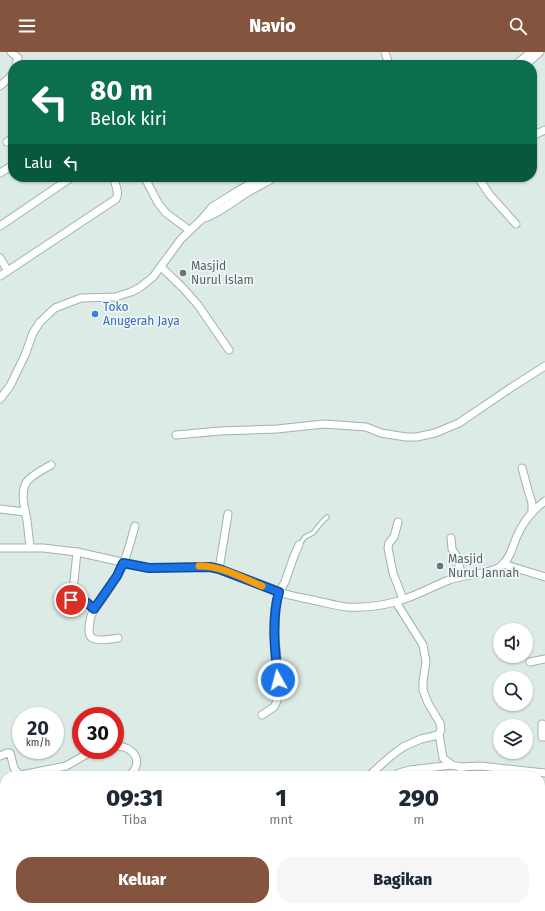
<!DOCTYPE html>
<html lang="id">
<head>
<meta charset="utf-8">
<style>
	:root { --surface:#fff; --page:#f6f6f7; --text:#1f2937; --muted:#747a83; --accent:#84553e }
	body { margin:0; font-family:"Fira Sans",sans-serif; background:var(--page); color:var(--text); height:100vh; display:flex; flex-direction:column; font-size:15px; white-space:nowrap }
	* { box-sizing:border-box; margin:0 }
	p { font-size:13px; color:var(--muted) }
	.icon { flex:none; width:22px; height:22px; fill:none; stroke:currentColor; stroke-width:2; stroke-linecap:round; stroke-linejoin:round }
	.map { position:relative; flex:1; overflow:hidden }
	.panel { position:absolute; left:0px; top:719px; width:545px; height:140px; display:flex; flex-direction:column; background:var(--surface); border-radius:16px 16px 0 0; box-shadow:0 1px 3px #0004 }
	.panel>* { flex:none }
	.hud { position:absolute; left:8px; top:8px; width:529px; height:122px; border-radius:16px; box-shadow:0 1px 3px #0004; background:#0b6e4f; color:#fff; overflow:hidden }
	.controls { position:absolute; left:493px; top:571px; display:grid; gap:8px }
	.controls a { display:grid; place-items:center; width:40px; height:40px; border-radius:50%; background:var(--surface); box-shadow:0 1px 3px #0004; font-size:20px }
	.speed { position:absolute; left:12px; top:655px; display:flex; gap:8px; font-size:20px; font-weight:700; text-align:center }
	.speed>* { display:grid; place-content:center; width:52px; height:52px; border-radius:50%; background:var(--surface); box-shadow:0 1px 3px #0004; line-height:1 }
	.speed small { font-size:10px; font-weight:400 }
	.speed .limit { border:6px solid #d22; background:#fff; color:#111 }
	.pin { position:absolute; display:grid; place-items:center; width:34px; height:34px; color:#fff; margin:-17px; border:2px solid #fff; border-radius:50%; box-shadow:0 1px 4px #0007 }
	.me { position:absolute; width:44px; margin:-22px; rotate:353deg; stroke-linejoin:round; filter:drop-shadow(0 0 3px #0008) }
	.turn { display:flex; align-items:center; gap:14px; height:84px; padding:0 16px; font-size:18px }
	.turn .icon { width:52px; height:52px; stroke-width:2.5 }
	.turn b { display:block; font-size:28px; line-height:34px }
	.then { display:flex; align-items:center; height:38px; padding:0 16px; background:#0003; gap:8px; font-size:15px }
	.eta { display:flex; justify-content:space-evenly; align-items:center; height:68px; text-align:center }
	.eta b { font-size:24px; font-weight:800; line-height:28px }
	.primary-button { display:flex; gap:8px; margin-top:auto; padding:8px 16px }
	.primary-button a { flex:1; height:46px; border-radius:16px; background:var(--accent); color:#fff; font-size:16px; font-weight:800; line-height:46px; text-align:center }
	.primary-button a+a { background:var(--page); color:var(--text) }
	header { display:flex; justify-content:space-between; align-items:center; height:52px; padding:0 16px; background:var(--accent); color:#fff; font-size:18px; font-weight:800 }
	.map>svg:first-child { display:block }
</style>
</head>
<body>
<header><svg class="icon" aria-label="menu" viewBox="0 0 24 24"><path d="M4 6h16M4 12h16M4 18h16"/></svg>Navio<svg class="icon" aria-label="search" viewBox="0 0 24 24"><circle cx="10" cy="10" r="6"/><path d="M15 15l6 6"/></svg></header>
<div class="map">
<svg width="545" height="859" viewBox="0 0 545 859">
	<rect width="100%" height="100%" fill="#ddebe7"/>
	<polygon fill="#b3dfc4" points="441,854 509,854 510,859 442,859"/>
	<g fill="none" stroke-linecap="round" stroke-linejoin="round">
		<defs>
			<polyline id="service" points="299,493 305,485 313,481 321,471 327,465"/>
			<g id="minor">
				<polyline points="11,0 18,6 16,13"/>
				<polyline points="385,0 389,13"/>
				<polyline points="515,13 531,0"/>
				<polyline points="525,13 540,0"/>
				<polyline points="0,34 9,26 13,21"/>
				<polyline points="532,83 534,83 545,78"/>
				<polyline points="7,90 13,86"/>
				<polyline points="0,121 13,113"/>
				<polyline points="147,125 146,128 158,151 166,161 189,178"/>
				<polyline points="478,125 489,142 516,172"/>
				<path d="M202,167C218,162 231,151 245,142C255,136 265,131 275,125"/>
				<polyline points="0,174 72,125"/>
				<polyline points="0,206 8,219"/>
				<polyline points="161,215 183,236 198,253 229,298"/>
				<path d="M0,224L116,147C120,140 115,132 113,125"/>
				<polyline points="0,347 10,334 25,303 33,281 40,270 55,256 81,246 115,245 131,240 139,236 153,225 181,187 202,167 212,155 236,140 262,125"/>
				<polyline points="176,383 220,379 277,377 324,372 366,375 381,381 406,385 417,385 435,381 459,371 512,335 545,314"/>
				<polyline points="522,416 528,438 532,451 532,461"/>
				<polyline points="0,457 25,460"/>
				<polyline points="398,470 394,485 389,491 388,496 393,521 403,547"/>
				<polyline points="451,486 452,497 457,505 462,524"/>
				<path d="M30,495C29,486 28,477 27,468C25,457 20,442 26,431C30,424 44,417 51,413"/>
				<path d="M0,496H43L77,500L149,516L210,515L219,517C238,524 258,533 278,540C291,544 304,546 317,549C327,551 337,554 347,555C363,556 380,554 395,550C414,545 431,535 449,528C464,522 489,523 501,514C511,506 513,492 518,482C524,469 534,457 545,449"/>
				<path d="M77,500L72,549C85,551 83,545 94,557"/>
				<polyline points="503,512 545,525"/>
				<polyline points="219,517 228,462"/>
				<path d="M118,586C112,587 95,590 91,585C87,580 90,570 91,564C94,557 99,552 103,546C108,539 112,532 116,525C126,510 130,491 135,474"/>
				<polyline points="530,610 545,607"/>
				<polyline points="262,663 274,655 277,649 279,628 275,586 276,551 279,540 285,530 294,504 299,493"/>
				<polyline points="542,672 542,685 545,685"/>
				<polyline points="439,682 443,706 452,713"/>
				<path d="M115,694C134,694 145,710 129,724"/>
				<path d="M0,704L7,701H10C13,709 12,719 21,723L66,714L94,698"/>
				<polyline points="370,724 373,720 391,704 403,695 421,687 434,684 439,682 441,678 440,671 428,651 423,638 423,629 426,610 423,593 396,550"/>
				<polyline points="394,724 399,721 410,718 452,713 460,715"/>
				<polyline points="463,724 460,715 480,714 545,721"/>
				<polyline points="0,817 5,810"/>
				<polyline points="423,854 424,859"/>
				<polyline points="522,854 524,859"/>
				<polyline points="326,859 337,854"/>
			</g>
		</defs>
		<use href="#service" stroke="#a0b3af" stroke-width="5.5"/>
		<use href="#minor" stroke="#a0b3af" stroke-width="9"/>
		<use href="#service" stroke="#fff" stroke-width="3.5"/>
		<use href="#minor" stroke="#fff" stroke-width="7"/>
	</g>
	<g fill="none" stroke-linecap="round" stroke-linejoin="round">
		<defs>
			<path id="route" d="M71,548L73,550C85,548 86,549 94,557L117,524L123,511L149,516L210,515L219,517L279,540C271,568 275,600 278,628"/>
		</defs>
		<use href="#route" stroke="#114b97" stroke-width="10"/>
		<use href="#route" stroke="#1a73e8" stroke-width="7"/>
		<path stroke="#f59e0b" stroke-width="7" d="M199,514C219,513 243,526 262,534"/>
	</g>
	<g fill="#6b7280" stroke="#eef7f4" stroke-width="1.5">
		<circle cx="183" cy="221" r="4"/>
		<circle cx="440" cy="514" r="4"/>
	</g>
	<circle fill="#3f7fe0" stroke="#eef7f4" stroke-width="1.5" cx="95" cy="262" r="4"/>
	<g text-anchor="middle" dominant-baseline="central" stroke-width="3.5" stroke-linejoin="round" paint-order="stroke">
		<g font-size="12" fill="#5b616d" stroke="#eef7f4" text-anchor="start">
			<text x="191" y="214">Masjid<tspan x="191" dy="14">Nurul Islam</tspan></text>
			<text x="448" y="507">Masjid<tspan x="448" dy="14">Nurul Jannah</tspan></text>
		</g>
		<g font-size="12" fill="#366cbe" stroke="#eef7f4" text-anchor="start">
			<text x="103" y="255">Toko<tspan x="103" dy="14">Anugerah Jaya</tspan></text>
		</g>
	</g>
</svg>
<div class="controls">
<a><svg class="icon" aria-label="sound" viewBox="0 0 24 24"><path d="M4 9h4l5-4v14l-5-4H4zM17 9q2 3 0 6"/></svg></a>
<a><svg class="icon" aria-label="search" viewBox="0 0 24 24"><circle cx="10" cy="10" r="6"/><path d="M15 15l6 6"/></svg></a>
<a><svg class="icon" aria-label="layers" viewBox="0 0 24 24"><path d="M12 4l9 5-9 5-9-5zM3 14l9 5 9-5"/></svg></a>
</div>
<div class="speed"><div>20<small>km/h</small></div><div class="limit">30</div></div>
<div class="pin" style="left:71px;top:548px;background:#d93025"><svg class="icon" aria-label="arrive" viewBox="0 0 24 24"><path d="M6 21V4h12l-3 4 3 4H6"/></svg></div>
<svg class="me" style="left:278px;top:628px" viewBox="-20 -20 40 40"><circle r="17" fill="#1a73e8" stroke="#fff" stroke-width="3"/><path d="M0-11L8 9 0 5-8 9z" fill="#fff"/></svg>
<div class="hud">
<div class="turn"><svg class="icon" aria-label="left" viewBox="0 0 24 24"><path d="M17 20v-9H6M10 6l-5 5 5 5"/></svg><div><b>80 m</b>Belok kiri</div></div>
<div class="then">Lalu<svg class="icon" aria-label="left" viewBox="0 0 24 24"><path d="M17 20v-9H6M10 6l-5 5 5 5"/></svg></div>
</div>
<section class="panel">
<div class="eta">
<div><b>09:31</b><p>Tiba</p></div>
<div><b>1</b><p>mnt</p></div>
<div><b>290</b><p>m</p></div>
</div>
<div class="primary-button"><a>Keluar</a><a>Bagikan</a></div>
</section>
</div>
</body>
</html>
